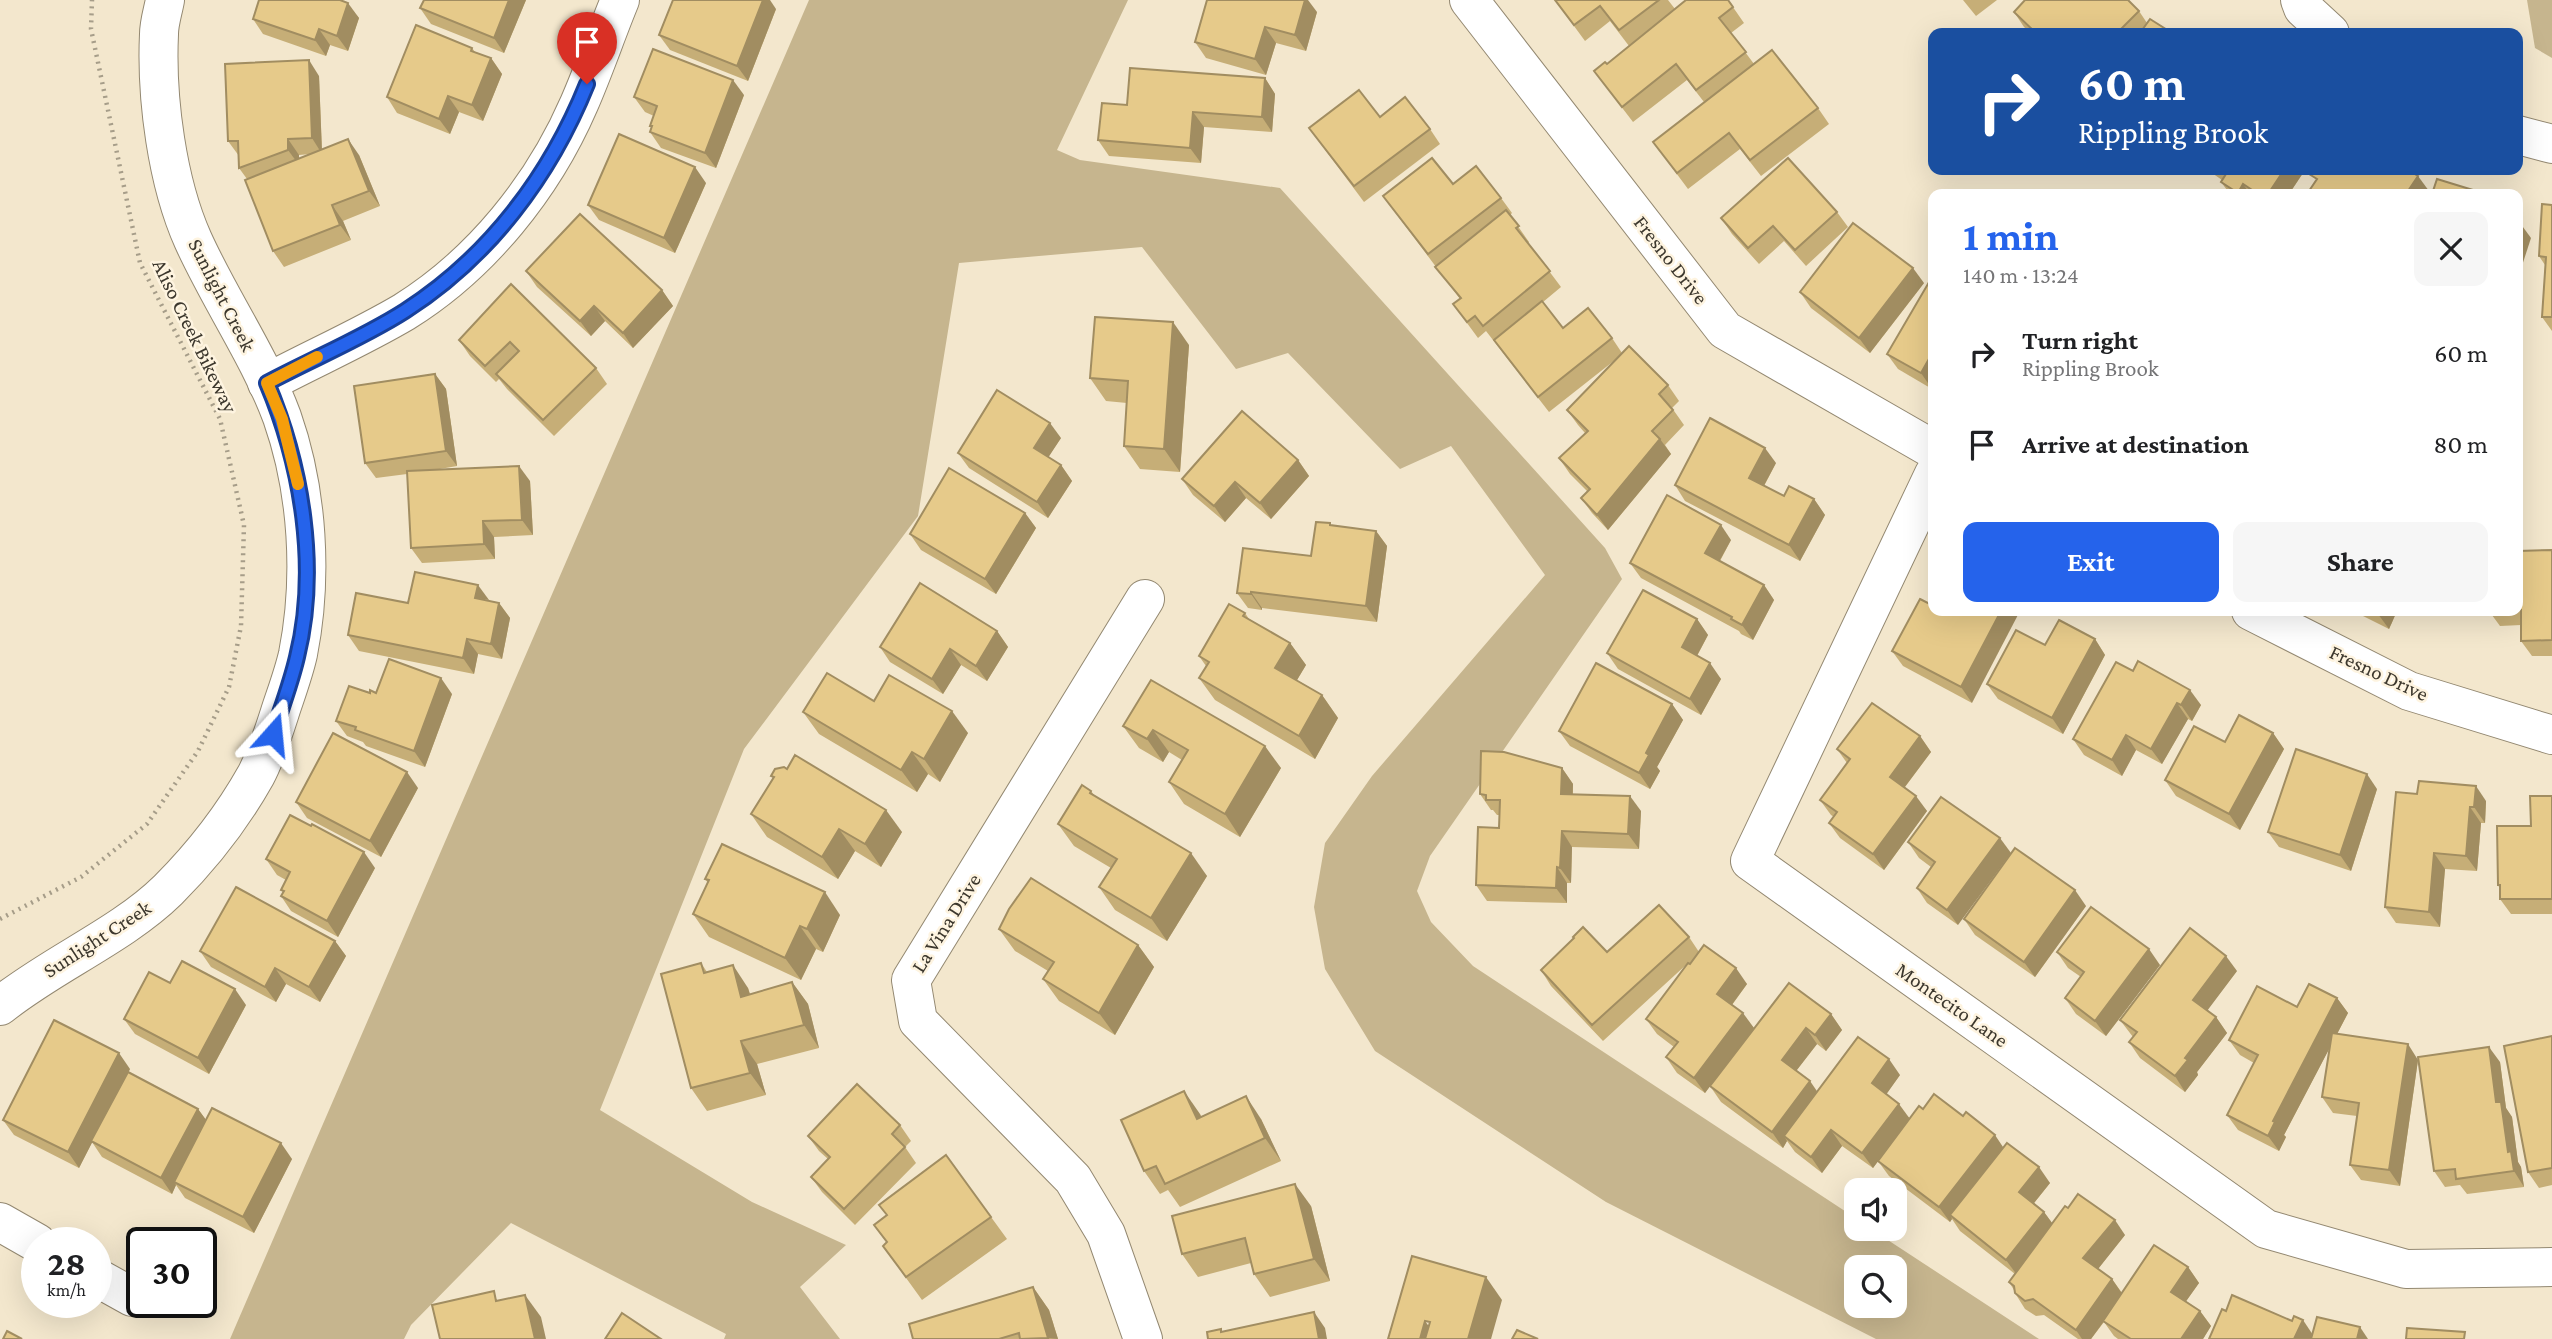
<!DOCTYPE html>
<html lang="en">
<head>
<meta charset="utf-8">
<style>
	:root { --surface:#fff; --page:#f6f6f6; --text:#202124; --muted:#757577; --accent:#2563eb }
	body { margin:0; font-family:"Crimson Pro",serif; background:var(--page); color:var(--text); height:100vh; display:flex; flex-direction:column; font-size:26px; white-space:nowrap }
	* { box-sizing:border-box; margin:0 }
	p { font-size:23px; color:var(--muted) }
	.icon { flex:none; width:38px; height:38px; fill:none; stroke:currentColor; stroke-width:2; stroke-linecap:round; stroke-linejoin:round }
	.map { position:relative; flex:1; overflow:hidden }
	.panel { position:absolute; left:1928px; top:189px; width:595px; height:427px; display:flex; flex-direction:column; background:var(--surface); border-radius:14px; box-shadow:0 7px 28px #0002 }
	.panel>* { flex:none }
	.banner { position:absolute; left:1928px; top:28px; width:595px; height:147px; border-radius:14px; box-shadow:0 7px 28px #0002; background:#1a4fa0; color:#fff; overflow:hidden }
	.controls { position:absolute; left:1844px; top:1178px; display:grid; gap:14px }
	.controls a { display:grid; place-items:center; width:63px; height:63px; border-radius:14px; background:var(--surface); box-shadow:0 7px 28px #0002; font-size:35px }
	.speed { position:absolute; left:21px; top:1227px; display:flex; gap:14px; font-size:35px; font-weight:700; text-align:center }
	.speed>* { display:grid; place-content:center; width:91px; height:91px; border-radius:50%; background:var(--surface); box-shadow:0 7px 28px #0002; line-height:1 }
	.speed small { font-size:18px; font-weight:400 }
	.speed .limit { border:4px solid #111; border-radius:10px; background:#fff; color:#111 }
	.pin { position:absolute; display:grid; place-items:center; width:60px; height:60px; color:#fff; margin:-72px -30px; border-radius:50% 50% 50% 0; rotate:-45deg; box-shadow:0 0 7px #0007 }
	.pin .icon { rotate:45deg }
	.me { position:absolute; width:77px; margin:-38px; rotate:18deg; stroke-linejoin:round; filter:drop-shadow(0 0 5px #0008) }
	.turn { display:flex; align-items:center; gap:24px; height:147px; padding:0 35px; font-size:32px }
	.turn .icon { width:91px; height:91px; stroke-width:2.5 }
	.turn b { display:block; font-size:49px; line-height:60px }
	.round { display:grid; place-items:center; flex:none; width:74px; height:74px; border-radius:14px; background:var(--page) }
	.summary { display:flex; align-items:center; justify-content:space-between; height:119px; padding:0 35px }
	h1 { font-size:42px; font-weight:700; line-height:52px; color:var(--accent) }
	.button { display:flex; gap:14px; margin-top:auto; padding:14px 35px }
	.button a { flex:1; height:80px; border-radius:14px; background:var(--accent); color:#fff; font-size:28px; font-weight:700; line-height:80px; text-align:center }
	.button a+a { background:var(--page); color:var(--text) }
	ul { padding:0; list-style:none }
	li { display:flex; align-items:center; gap:21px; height:91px; padding:0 35px }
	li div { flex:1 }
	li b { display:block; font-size:26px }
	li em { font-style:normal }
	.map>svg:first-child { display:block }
</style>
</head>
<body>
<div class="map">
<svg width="2552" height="1339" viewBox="0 0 2552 1339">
	<rect width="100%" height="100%" fill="#f3e7cd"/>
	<g fill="#c6b58e" fill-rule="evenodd">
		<path d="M809,0H1128L1057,150L1080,160L1280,188L1605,548L1622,579L1430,856L1417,891L1431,922L1473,966L1857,1219V1228L1871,1229L2039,1339H1876L1606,1202L1375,1051L1325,969L1314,907L1325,843L1372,776L1545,575L1451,446L1400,469L1288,353L1236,369L1142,247L959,263L918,516L744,749L600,1110L752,1202L846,1245L800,1287L840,1339H724L726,1334L511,1223L411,1325L404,1339H230ZM1857,1267H1895V1306H1857Z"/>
		<polygon points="2527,0 2552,0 2552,58 2535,48"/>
	</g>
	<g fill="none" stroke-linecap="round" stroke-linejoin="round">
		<defs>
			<g id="minor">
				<polyline points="1469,0 1725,330 1934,450"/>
				<polyline points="2300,0 2303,8 2330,33"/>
				<polyline points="2518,135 2552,144"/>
				<path d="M267,383C312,359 360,338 404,312C481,264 543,187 579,104C594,70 606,34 620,0"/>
				<polyline points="1934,474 1750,861 2266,1229 2406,1269 2552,1267"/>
				<polyline points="2251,611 2409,691 2552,735"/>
				<path d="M0,1006C52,964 121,936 168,890C201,857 233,816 256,775C267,754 274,731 281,709C287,691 294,672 298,654C313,578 308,491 282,417C259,355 220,300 193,240C167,182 156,98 159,34C159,23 163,11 165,0"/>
				<polyline points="0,1222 37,1243"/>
				<polyline points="96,1277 132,1297"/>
				<polyline points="1143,1339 1106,1234 1073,1179 918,1021 911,980 1145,599"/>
			</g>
		</defs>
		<use href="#minor" stroke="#938871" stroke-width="40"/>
		<polyline stroke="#a69d89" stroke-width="4.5" stroke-dasharray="2 5" stroke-linecap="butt" points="0,919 81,877 147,824 198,751 229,687 241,626 244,525 220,419 140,263 91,29 92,0"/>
		<use href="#minor" stroke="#fff" stroke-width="38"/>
	</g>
	<g fill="#c6ae77" fill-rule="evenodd">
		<polygon points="424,0 526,0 504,53 431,24 420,8"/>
		<polygon points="1555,0 1668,0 1675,9 1728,0 1744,23 1731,33 1754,64 1818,108 1829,124 1761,176 1740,149 1688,189 1653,142 1704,102 1687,80 1633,122 1594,71 1607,64 1629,46 1610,21 1585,41"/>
		<polygon points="1963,0 1997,0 1976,16"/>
		<polygon points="345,2 359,18 348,51 330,45 326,56 263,34 253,19"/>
		<polygon points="776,9 748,81 670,50 659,35"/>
		<polygon points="2139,11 2147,23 2172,33 2031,33 2024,27 2014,12"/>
		<polygon points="1317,12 1306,51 1276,43 1266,75 1206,58 1195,42"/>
		<polygon points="472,48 475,52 491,58 502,74 483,121 459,112 450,134 397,113 387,97"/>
		<path d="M319,76L322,150L359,155L380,206L343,221L351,240L284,267L273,251L247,179L239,168V156L228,141ZM311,154L299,159V155Z"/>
		<polygon points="1265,78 1275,94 1272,132 1204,127 1201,163 1109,156 1098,140 1127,105"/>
		<polygon points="744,95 716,168 661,148 650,132 652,128 650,126 654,116 645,112 634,97"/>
		<polygon points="1380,117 1430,129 1440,144 1364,202 1309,128"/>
		<polygon points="2210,170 2305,170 2289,194 2230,194 2221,182 2222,180 2212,173"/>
		<polygon points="706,183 675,253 599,220 588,205"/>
		<polygon points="1453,184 1501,198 1512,213 1510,215 1529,242 1528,243 1561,287 1543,302 1563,328 1612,338 1622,353 1668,385 1679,401 1672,408 1684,425 1665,445 1671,454 1608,530 1592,513 1581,498 1588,492 1570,474 1559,458 1585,433 1578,425 1567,410 1615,360 1549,412 1486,331 1478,338 1453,304 1460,299 1383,196"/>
		<polygon points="2552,205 2552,331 2542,317 2545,265 2539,256"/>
		<polygon points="1837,212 1848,227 1806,266 1784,241 1759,264 1732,234 1721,218"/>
		<polygon points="526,271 662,290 673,306 633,348 605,321 591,336 537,287"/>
		<polygon points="1934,278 1932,389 1898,369 1887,354"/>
		<polygon points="1924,283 1870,353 1811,308 1800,292"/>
		<polygon points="511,284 596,368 607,384 554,436 507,389 499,379 496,382 470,356 459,340"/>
		<polygon points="1189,345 1180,472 1140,469 1124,446 1127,403 1106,401 1090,378"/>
		<polygon points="435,374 446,389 457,466 434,470 530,481 533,535 494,537 495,559 422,563 411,548 407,474 376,478 365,463"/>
		<polygon points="1061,438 1048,457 1061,465 1072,481 1048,518 969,468 958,453"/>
		<polygon points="1298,460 1309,476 1271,519 1246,498 1225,522 1193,495 1182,479"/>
		<polygon points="1776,463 1764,486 1784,496 1814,499 1825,515 1800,561 1685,501 1675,485"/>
		<polygon points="1025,513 1036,528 996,594 921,550 910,534"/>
		<polygon points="1332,526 1376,531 1387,546 1377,622 1262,608 1262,610 1248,608 1237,593 1311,556"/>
		<polygon points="1731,540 1720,561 1764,585 1774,600 1753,640 1741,634 1739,631 1641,578 1630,563"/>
		<polygon points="2552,550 2552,656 2532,656 2521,641 2521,625 2500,626 2489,611 2518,611 2518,551"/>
		<polygon points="489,601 499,603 510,618 502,659 478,654 474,674 359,651 348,635"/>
		<polygon points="2353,611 2397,611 2389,629"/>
		<polygon points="1245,613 1249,619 1290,643 1306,665 1297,680 1322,695 1338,718 1315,759 1215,700 1199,678 1206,666 1199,656"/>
		<polygon points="1949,614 1972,703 1903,666 1892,651"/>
		<polygon points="1697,619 1708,635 1697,656 1721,679 1701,715 1618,669 1607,653"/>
		<polygon points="997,631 1008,647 987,681 961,665 943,694 890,662 880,647"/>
		<polygon points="2095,639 2105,655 2063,734 1998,699 1987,684 2045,645"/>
		<polygon points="2133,671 2201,705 2192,721 2188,719 2162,764 2136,750 2122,776 2084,755 2073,739"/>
		<polygon points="1151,680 1281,768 1240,837 1184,804 1169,782 1182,760 1169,752 1163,762 1139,748 1123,726"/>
		<polygon points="370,693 452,694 425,767 366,746 363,742 347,736 336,721"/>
		<polygon points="874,701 968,733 940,782 928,774 917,792 819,734 803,712"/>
		<polygon points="1672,704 1683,720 1657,767 1660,771 1650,789 1570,746 1559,731"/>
		<polygon points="2273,733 2284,749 2240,830 2176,796 2165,780 2225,742"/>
		<polygon points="1920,736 1931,752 1905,787 1927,811 1884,870 1840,838 1829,823 1834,817 1831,815 1820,800 1847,763 1837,749"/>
		<polygon points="1562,768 1573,784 1573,794 1641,811 1639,849 1572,847 1571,883 1567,883 1567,903 1487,901 1476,885 1499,828 1499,815 1497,815 1493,810 1491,810 1480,794"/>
		<polygon points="771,776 902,832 881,867 855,851 838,879 767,837 751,814 773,778"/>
		<polygon points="418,788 381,857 307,818 296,802"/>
		<polygon points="2377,789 2351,871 2279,847 2268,832"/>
		<polygon points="1091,791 1094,795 1207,876 1167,941 1115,910 1099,887 1111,868 1074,846 1058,824"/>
		<polygon points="2396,792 2486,801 2485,823 2481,823 2477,871 2445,869 2440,927 2396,923 2385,907"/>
		<polygon points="2552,796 2552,914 2511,914 2500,899 2500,889 2498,885 2531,826"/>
		<polygon points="1941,797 1958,925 1927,903 1917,888 1931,867 1919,858 1908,842"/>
		<polygon points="266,859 375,868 338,937 291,911 281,896 283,892 281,890 286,880 277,875"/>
		<polygon points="705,879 840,915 823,952 816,949 801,980 709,937 693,914 708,883"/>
		<polygon points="2086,906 2035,977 1975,935 1964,919"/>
		<polygon points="999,929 1138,945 1154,967 1115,1035 1059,1001 1043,979 1048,971 1015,951"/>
		<polygon points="1689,937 1699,952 1747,984 1732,1005 1754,1028 1714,1081 1831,1014 1842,1030 1826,1051 1817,1044 1796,1071 1817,1092 1900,1075 1886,1094 1910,1119 1923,1109 2004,1148 2050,1183 2034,1203 2044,1212 2052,1223 2068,1208 2125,1235 2098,1269 2112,1279 2122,1293 2188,1267 2199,1283 2186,1301 2200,1311 2211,1326 2203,1339 2118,1339 2114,1336 2104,1322 2091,1339 2078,1339 2044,1315 2036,1316 2025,1309 2015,1293 2014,1290 2009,1282 2015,1274 1960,1231 1952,1219 1950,1222 1889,1176 1878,1161 1873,1168 1842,1146 1822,1173 1795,1152 1787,1141 1783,1148 1721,1102 1710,1086 1705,1093 1677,1073 1666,1057 1674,1047 1657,1034 1646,1019 1687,964 1603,1041 1551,986 1541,970 1607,952"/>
		<polygon points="335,941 346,956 320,1002 286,984 276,1002 211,967 200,951"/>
		<polygon points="2057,952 2160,965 2106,1036 2076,1014 2065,998 2081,977 2068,968"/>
		<polygon points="701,963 707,972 748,988 750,994 792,982 808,1004 819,1048 757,1064 766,1095 707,1111 691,1088"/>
		<polygon points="2237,971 2207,1010 2216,1017 2227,1033 2197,1072 2198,1075 2185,1092 2140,1058 2129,1042 2133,1037 2120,1020"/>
		<polygon points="2337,998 2348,1013 2337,1034 2418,1060 2400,1186 2361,1180 2350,1165 2357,1116 2333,1113 2322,1097 2329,1049 2284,1135 2286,1137 2279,1151 2238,1130 2227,1115 2254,1063 2240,1055 2229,1040 2297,1007"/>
		<polygon points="246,1005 209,1074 135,1034 124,1019"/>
		<polygon points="2552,1036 2552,1185 2539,1188 2528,1172"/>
		<polygon points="2500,1062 2506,1108 2512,1117 2518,1162 2521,1167 2524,1187 2467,1194 2460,1185 2445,1187 2434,1171"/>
		<polygon points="130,1069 119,1090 198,1109 206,1120 292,1159 254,1233 185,1198 176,1185 172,1194 102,1157 92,1142 79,1168 14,1135 3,1120"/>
		<polygon points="1200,1114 1201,1117 1261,1119 1281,1161 1180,1207 1168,1190 1160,1194 1144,1171"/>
		<polygon points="900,1125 911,1141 905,1147 916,1163 855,1225 822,1192 811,1177 828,1159 819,1151 808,1136"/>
		<polygon points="1311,1206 1330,1281 1270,1297 1254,1274 1251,1263 1198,1277 1182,1254"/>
		<polygon points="886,1215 991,1217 1007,1239 922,1300 883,1246 887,1243 874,1225"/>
		<polygon points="1033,1287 1049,1310 1058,1339 913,1339"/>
	</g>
	<g fill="#a18d61">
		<polygon points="509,0 526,0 504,53 494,38"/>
		<polygon points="763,0 770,0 776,9 748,81 737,66"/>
		<polygon points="1305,0 1308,0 1317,12 1306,51 1295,35"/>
		<polygon points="348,3 359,18 348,51 337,36"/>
		<polygon points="1265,27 1276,43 1266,75 1255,59"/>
		<polygon points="319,29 330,45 326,56 315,40"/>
		<polygon points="491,58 502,74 483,121 472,105"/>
		<polygon points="309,60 319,76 322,154 312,138"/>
		<polygon points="1265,78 1275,94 1272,132 1262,117"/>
		<polygon points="733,80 744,95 716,168 705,153"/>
		<polygon points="448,96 459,112 450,134 439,119"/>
		<polygon points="1193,112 1204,127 1201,163 1190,148"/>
		<polygon points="288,139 299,155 299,165 288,150"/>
		<polygon points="348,139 359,155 380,206 369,191"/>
		<polygon points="695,167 706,183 675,253 664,238"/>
		<polygon points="2284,170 2305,170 2289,194 2268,194"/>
		<polygon points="2418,176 2429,191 2427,194 2406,194"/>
		<polygon points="2243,184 2250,194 2239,194 2238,193"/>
		<polygon points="332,205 343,221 351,240 340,225"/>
		<polygon points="2520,223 2531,238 2518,278 2518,230"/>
		<polygon points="1913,268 1924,283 1870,353 1859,338"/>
		<polygon points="662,290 673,306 633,348 623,333"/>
		<polygon points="594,306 605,321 591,336 580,321"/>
		<polygon points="1173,322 1189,345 1180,472 1164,449"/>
		<polygon points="1934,350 1934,385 1932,389 1921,373"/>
		<polygon points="435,374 446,389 457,466 446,451"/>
		<polygon points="1050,423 1061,438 1044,464 1034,448"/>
		<polygon points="1660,439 1671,454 1608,530 1597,515"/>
		<polygon points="1765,448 1776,463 1760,493 1749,478"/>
		<polygon points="1298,460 1309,476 1271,519 1260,503"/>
		<polygon points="1061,465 1072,481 1048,518 1037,502"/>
		<polygon points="519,466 530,481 533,535 522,520"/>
		<polygon points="1235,482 1246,498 1225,522 1214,506"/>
		<polygon points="1814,499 1825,515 1800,561 1789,545"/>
		<polygon points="1025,513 1036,528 996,594 985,579"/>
		<polygon points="483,521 494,537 495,559 484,544"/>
		<polygon points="1721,525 1731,540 1715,569 1705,553"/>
		<polygon points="1376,531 1387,546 1377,622 1366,606"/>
		<polygon points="478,585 489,600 475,598"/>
		<polygon points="1764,585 1774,600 1753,640 1742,625"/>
		<polygon points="1251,592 1262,608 1262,610 1251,594"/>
		<polygon points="499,603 510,618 502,659 491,644"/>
		<polygon points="2001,611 2020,611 1972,703 1961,687"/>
		<polygon points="2379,611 2397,611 2389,629 2378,614"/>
		<polygon points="1697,619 1708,635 1693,663 1682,647"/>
		<polygon points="997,631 1008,647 987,681 976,666"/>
		<polygon points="467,639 478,654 474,674 463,658"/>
		<polygon points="2095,639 2105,655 2063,734 2052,718"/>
		<polygon points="1290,643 1306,665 1291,690 1275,668"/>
		<polygon points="950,649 961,665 943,694 932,679"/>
		<polygon points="1710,663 1721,679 1701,715 1690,699"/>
		<polygon points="441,678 452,694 425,767 414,751"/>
		<polygon points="2190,690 2201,705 2192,721 2181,705"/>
		<polygon points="1322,695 1338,718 1315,759 1299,736"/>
		<polygon points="2177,703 2188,719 2162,764 2151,749"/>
		<polygon points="1672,704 1683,720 1657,767 1660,771 1650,789 1639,773 1646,753"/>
		<polygon points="952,711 968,733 940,782 924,759"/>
		<polygon points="1153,730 1169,752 1163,762 1147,739"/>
		<polygon points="2273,733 2284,749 2240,830 2229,814"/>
		<polygon points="2126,735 2136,750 2122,776 2112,760"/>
		<polygon points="1920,736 1931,752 1901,792 1890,777"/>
		<polygon points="1265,746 1281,768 1240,837 1225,814"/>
		<polygon points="912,752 928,774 917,792 901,770"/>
		<polygon points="1562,768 1573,784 1572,809 1561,794"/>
		<polygon points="407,772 418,788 381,857 370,841"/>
		<polygon points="2367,774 2377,789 2351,871 2340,855"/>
		<polygon points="2476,786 2486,801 2485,823 2474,807"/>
		<polygon points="1630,796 1641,811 1639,849 1628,834"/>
		<polygon points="1916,796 1927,811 1884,870 1873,854"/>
		<polygon points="2470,807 2481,823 2477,871 2466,856"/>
		<polygon points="886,810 902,832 881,867 865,844"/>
		<polygon points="839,829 855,851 838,879 822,857"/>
		<polygon points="1562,831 1572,847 1571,883 1560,868"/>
		<polygon points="2000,838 2011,853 1958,925 1947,910"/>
		<polygon points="364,852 375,868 338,937 327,921"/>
		<polygon points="1191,853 1207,876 1167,941 1151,918"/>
		<polygon points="2434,853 2445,869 2440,927 2429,912"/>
		<polygon points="1557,867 1567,883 1567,903 1556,888"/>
		<polygon points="2075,890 2086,906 2035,977 2024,962"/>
		<polygon points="825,892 840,915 823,952 807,929"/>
		<polygon points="800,926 816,949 801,980 785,958"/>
		<polygon points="335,941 346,956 320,1002 309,987"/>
		<polygon points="1138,945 1154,967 1115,1035 1099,1013"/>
		<polygon points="2149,949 2160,965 2106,1036 2095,1021"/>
		<polygon points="2226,956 2237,971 2204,1015 2193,1000"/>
		<polygon points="733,965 748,988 757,1019 741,997"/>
		<polygon points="275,968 286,984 276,1002 265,987"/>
		<polygon points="1736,968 1747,984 1728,1010 1717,994"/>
		<polygon points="792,982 808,1004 819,1048 804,1025"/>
		<polygon points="235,989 246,1005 209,1074 198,1058"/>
		<polygon points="2337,998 2348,1013 2284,1135 2286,1137 2279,1151 2268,1136 2273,1121"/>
		<polygon points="1743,1013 1754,1028 1705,1093 1694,1078"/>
		<polygon points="1831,1014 1842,1030 1826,1051 1815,1035"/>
		<polygon points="2216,1017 2227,1033 2197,1072 2198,1075 2185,1092 2175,1076 2185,1058"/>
		<polygon points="1806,1028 1817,1044 1793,1075 1782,1060"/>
		<polygon points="741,1041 757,1064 766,1095 750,1073"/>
		<polygon points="2408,1044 2418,1060 2400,1186 2389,1170"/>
		<polygon points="2489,1047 2500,1062 2506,1108 2512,1117 2518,1162 2521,1167 2524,1187 2514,1171 2508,1152 2496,1102"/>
		<polygon points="119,1053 130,1069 79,1168 68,1152"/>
		<polygon points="1889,1059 1900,1075 1883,1099 1872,1083"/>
		<polygon points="1810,1081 1821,1097 1784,1136 1787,1141 1783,1148 1772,1132"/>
		<polygon points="1184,1091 1200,1114 1213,1142 1197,1119"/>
		<polygon points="1246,1096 1261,1119 1281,1161 1265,1138"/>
		<polygon points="1899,1104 1910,1119 1873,1168 1862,1153"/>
		<polygon points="198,1109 209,1124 174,1182 176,1185 172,1194 161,1178"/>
		<polygon points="1831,1130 1842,1146 1822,1173 1811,1157"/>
		<polygon points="1995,1135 2005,1150 1950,1215 1952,1219 1950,1222 1939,1207"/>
		<polygon points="281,1143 292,1159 254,1233 243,1217"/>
		<polygon points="2039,1167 2050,1183 2030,1208 2019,1192"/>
		<polygon points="1295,1184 1311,1206 1330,1281 1314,1259"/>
		<polygon points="2044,1212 2055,1227 2017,1275 2006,1260"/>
		<polygon points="2115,1220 2125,1235 2094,1274 2083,1258"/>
		<polygon points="2188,1267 2199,1283 2182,1307 2171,1292"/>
		<polygon points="1486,1277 1502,1300 1491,1339 1468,1339"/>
		<polygon points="2112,1279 2123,1295 2091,1339 2082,1339 2076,1330"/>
		<polygon points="1033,1287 1049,1310 1058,1339 1048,1338"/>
		<polygon points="525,1295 541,1317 546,1339 535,1339"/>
		<polygon points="2200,1311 2211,1326 2203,1339 2181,1339"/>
		<polygon points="1314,1312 1325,1328 1327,1339 1319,1339"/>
		<polygon points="2303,1320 2313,1335 2312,1339 2294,1339"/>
		<polygon points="1425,1321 1438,1339 1420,1339"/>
		<polygon points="2360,1327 2368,1339 2357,1339"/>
	</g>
	<g fill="#e6ca8a" stroke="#a18d61" stroke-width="2">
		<polygon points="259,0 340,0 348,3 337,36 319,29 315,40 253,19"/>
		<polygon points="424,0 509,0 494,38 420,8"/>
		<polygon points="673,0 763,0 737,66 659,35"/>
		<polygon points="1207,0 1305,0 1295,35 1265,27 1255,59 1195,42"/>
		<polygon points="1555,0 1659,0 1619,30 1600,6 1574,25"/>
		<polygon points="1686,0 1728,0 1733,7 1719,18 1746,52 1696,90 1676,64 1622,107 1594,71 1605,62 1607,64"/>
		<polygon points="2025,0 2128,0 2139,11 2117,33 2036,33 2014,12"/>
		<polygon points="2150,19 2172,33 2140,33"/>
		<polygon points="416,25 472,48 471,51 491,58 472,105 448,96 439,119 387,97"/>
		<polygon points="653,49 733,80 705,153 650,132 652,126 650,126 657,106 634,97"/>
		<polygon points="1772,50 1818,108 1750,160 1729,133 1677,173 1653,142"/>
		<polygon points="309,60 312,138 288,139 288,150 239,168 238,141 228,141 225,64"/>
		<polygon points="1130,68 1265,78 1262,117 1193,112 1190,148 1098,140 1102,103 1127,105"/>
		<polygon points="1359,90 1380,117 1405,97 1430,129 1354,186 1309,128"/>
		<polygon points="619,134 695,167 664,238 588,205"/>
		<polygon points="348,139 369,191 332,205 340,225 273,251 245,180"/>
		<polygon points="1432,158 1453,184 1476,166 1501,198 1428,254 1383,196"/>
		<polygon points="1788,158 1837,212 1795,250 1773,226 1748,248 1721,218"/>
		<polygon points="2220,170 2284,170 2268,194 2258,194 2243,184 2238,193 2221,182 2226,174"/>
		<polygon points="2311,170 2408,170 2418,176 2406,194 2307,194 2317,179 2309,174"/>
		<polygon points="2437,179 2486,194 2432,194"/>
		<polygon points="2542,204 2552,205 2552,317 2542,317 2546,257 2539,256"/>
		<polygon points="1506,210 1519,226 1516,228 1550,271 1483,326 1475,316 1467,322 1453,304 1461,298 1435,267"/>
		<polygon points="580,214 662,290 623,333 594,306 580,321 526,271"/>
		<polygon points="1853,223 1913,268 1859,338 1800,292"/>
		<polygon points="1932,277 1934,278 1934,350 1921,373 1887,354"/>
		<polygon points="511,284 596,368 543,420 496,374 519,351 510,342 485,366 459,340"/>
		<polygon points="1542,301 1563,328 1588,308 1612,338 1538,397 1494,340"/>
		<polygon points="1095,317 1173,322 1164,449 1124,446 1128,381 1090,378"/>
		<polygon points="1629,346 1668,385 1659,394 1673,410 1652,431 1660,439 1597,515 1581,498 1590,489 1559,458 1588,431 1567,410"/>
		<polygon points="435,374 446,451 365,463 354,386"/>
		<polygon points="997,390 1050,423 1034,448 1061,465 1037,502 958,453"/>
		<polygon points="1242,411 1298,460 1260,503 1235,482 1214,506 1182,479"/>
		<polygon points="1710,418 1765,448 1749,478 1784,496 1789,486 1814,499 1789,545 1675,485"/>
		<polygon points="519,466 522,520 483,521 484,544 411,548 407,471"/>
		<polygon points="949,468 1025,513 985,579 910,534"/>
		<polygon points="1667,495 1721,525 1705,553 1764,585 1742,625 1731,619 1732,617 1630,563"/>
		<polygon points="1316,522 1330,523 1330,525 1376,531 1366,606 1251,592 1251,594 1237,593 1243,548 1311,556"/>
		<polygon points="2552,550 2552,640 2521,641 2521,610 2518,610 2518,551"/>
		<polygon points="415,572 478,585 475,598 499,603 491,644 467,639 463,658 348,635 356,593 408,603"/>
		<polygon points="920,583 997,631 976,666 950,649 932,679 880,647"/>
		<polygon points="1643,590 1697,619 1682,647 1710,663 1690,699 1607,653"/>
		<polygon points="1920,599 1934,606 1934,611 1944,611 1949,614 1951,611 2001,611 1961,687 1892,651"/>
		<polygon points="1229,604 1245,613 1243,616 1290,643 1275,668 1322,695 1299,736 1199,678 1209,662 1199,656"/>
		<polygon points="2059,620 2095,639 2052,718 1987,684 2016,630 2045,645"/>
		<polygon points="389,659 441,678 414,751 355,730 356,727 336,721 349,686 370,693 370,690 376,693"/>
		<polygon points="2138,661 2190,690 2181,705 2177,703 2151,749 2126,735 2112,760 2073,739 2116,662 2133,671"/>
		<polygon points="1596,663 1672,704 1646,753 1649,755 1639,773 1559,731"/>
		<polygon points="827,673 874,701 889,675 952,711 924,759 912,752 901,770 803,712"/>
		<polygon points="1151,680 1265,746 1225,814 1169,782 1188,750 1153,730 1147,739 1123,726"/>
		<polygon points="1872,703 1920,736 1890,777 1916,796 1873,854 1829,823 1837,812 1820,800 1850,759 1837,749"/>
		<polygon points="2239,715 2273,733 2229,814 2165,780 2194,726 2225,742"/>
		<polygon points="333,733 407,772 370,841 296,802"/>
		<polygon points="2296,749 2367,774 2340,855 2268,832"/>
		<polygon points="1481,751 1504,752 1562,768 1561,794 1630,796 1628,834 1562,831 1560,868 1557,867 1556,888 1476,885 1478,827 1499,828 1500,800 1486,800 1486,795 1480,794"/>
		<polygon points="795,755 886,810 865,844 839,829 822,857 751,814 774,777 771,776 775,769 784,767 787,769"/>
		<polygon points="2419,781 2476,786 2474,807 2470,807 2466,856 2434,853 2429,912 2385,907 2396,792 2417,794"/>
		<polygon points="1082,785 1091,791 1090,793 1191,853 1151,918 1099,887 1117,859 1058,824"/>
		<polygon points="2530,796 2552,796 2552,899 2500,899 2500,885 2498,885 2497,826 2531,826"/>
		<polygon points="1941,797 2000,838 1947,910 1917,888 1935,862 1908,842"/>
		<polygon points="290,815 311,826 312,824 364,852 327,921 281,896 284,891 281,890 290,872 266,859"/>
		<polygon points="722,844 825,892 807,929 800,926 785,958 693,914 709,880 705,879"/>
		<polygon points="2015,848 2075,890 2024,962 1964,919"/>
		<polygon points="1031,878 1138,945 1099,1013 1043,979 1054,962 999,929 1009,909"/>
		<polygon points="236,887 335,941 309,987 275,968 265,987 200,951"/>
		<polygon points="1659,905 1689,937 1592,1025 1541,970 1574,938 1573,937 1583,927 1607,952"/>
		<polygon points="2091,907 2149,949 2095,1021 2065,998 2084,972 2057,952"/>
		<polygon points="2190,928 2226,956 2193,1000 2216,1017 2185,1058 2188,1060 2175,1076 2129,1042 2137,1032 2120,1020"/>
		<polygon points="1704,945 1736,968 1717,994 1743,1013 1694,1078 1666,1057 1678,1042 1646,1019 1688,963 1690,964"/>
		<polygon points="182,961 235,989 198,1058 124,1019 149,972 170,983"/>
		<polygon points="701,963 704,973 733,965 741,997 792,982 804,1025 741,1041 750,1073 691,1088 661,974"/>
		<polygon points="1789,983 1831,1014 1815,1035 1806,1028 1782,1060 1810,1081 1772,1132 1710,1086"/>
		<polygon points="2309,984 2337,998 2273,1121 2275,1122 2268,1136 2227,1115 2258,1055 2229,1040 2257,986 2297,1007"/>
		<polygon points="54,1020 119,1053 68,1152 3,1120"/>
		<polygon points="2332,1033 2408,1044 2389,1170 2350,1165 2359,1103 2322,1097"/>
		<polygon points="2552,1036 2552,1168 2528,1172 2504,1046"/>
		<polygon points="1858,1037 1889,1059 1872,1083 1899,1104 1862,1153 1831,1130 1811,1157 1784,1136"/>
		<polygon points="2489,1047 2496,1102 2501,1102 2508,1152 2511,1151 2514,1171 2456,1179 2455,1169 2434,1171 2418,1057"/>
		<polygon points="128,1072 198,1109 161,1178 91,1141"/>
		<polygon points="857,1084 900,1125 892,1134 905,1147 844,1209 811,1177 830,1157 808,1136"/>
		<polygon points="1184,1091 1197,1119 1246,1096 1265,1138 1165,1184 1156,1166 1144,1171 1121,1120"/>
		<polygon points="1934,1094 1963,1116 1966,1112 1995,1135 1939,1207 1878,1161 1919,1106 1923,1109"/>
		<polygon points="212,1108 281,1143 243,1217 174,1182"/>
		<polygon points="2007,1143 2039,1167 2019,1192 2044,1212 2006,1260 1950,1215"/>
		<polygon points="946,1155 991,1217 906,1277 883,1246 887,1242 874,1225 887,1215 879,1205"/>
		<polygon points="1295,1184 1314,1259 1254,1274 1245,1238 1182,1254 1172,1216"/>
		<polygon points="2078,1194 2115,1220 2083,1258 2112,1279 2076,1330 2033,1299 2025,1301 2015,1293 2014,1286 2009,1282 2065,1206 2068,1208"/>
		<polygon points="2154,1245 2188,1267 2171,1292 2200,1311 2181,1339 2131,1339 2103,1321"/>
		<polygon points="1412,1256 1486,1277 1468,1339 1425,1339 1430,1322 1425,1321 1420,1339 1388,1339"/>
		<polygon points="1033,1287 1048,1338 1020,1339 1019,1333 999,1339 913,1339 909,1324"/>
		<polygon points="494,1291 496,1301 525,1295 535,1339 440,1339 432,1305"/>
		<polygon points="2232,1295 2292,1321 2294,1316 2303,1320 2294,1339 2209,1339 2222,1309 2226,1311"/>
		<polygon points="1314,1312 1319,1339 1208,1339 1207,1332 1221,1329 1221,1332"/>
		<polygon points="622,1313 661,1339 605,1339"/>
		<polygon points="2317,1317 2360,1327 2357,1339 2311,1339"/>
		<polygon points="2407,1328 2465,1332 2464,1339 2406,1339"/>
		<polygon points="1517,1330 1538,1339 1512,1339"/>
		<polygon points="7,1331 22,1339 3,1339"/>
	</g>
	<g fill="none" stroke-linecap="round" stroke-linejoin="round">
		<defs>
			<path id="route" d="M273,734C281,709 291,683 297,657C319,568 302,466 267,383C312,359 363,338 405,311C489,257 550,176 587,84"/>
		</defs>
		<use href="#route" stroke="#184099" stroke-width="18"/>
		<use href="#route" stroke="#2563eb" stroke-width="12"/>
		<polyline stroke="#f59e0b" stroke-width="12" points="298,484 282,419 267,383 317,357"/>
	</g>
	<g text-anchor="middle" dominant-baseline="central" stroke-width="5" stroke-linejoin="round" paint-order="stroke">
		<g font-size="21" fill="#3c372d" stroke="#fef4e0">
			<text transform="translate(1671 260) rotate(52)">Fresno Drive</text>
			<text transform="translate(222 295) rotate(63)">Sunlight Creek</text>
			<text transform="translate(195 336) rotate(64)">Aliso Creek Bikeway</text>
			<text transform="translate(2379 673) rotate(25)">Fresno Drive</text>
			<text transform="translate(946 923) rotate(-58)">La Vina Drive</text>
			<text transform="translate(97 939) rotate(-33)">Sunlight Creek</text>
			<text transform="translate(1952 1005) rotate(35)">Montecito Lane</text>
		</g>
	</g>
</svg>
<div class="controls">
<a><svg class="icon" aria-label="sound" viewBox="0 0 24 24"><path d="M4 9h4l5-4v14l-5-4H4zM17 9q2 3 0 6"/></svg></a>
<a><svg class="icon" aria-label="search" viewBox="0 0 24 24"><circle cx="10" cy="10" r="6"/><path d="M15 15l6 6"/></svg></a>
</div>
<div class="speed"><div>28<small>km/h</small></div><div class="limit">30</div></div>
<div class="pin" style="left:587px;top:84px;background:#d93025"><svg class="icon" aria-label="arrive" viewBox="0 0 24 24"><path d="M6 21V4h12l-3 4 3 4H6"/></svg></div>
<svg class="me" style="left:273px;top:734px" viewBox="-20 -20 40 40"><path d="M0-17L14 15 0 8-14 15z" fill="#2563eb" stroke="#fff" stroke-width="4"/></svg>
<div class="banner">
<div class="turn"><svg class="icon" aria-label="right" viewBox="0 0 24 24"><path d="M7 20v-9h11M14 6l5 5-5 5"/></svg><div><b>60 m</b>Rippling Brook</div></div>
</div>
<section class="panel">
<div class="summary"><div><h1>1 min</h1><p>140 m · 13:24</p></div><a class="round"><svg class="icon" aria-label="close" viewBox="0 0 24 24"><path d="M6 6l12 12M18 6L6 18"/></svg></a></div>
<ul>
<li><svg class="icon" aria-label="right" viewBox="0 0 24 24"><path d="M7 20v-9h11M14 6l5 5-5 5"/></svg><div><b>Turn right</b><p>Rippling Brook</p></div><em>60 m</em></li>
<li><svg class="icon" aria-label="arrive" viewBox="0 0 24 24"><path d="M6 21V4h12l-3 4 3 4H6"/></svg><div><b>Arrive at destination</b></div><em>80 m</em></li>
</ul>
<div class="button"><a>Exit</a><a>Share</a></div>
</section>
</div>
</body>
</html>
